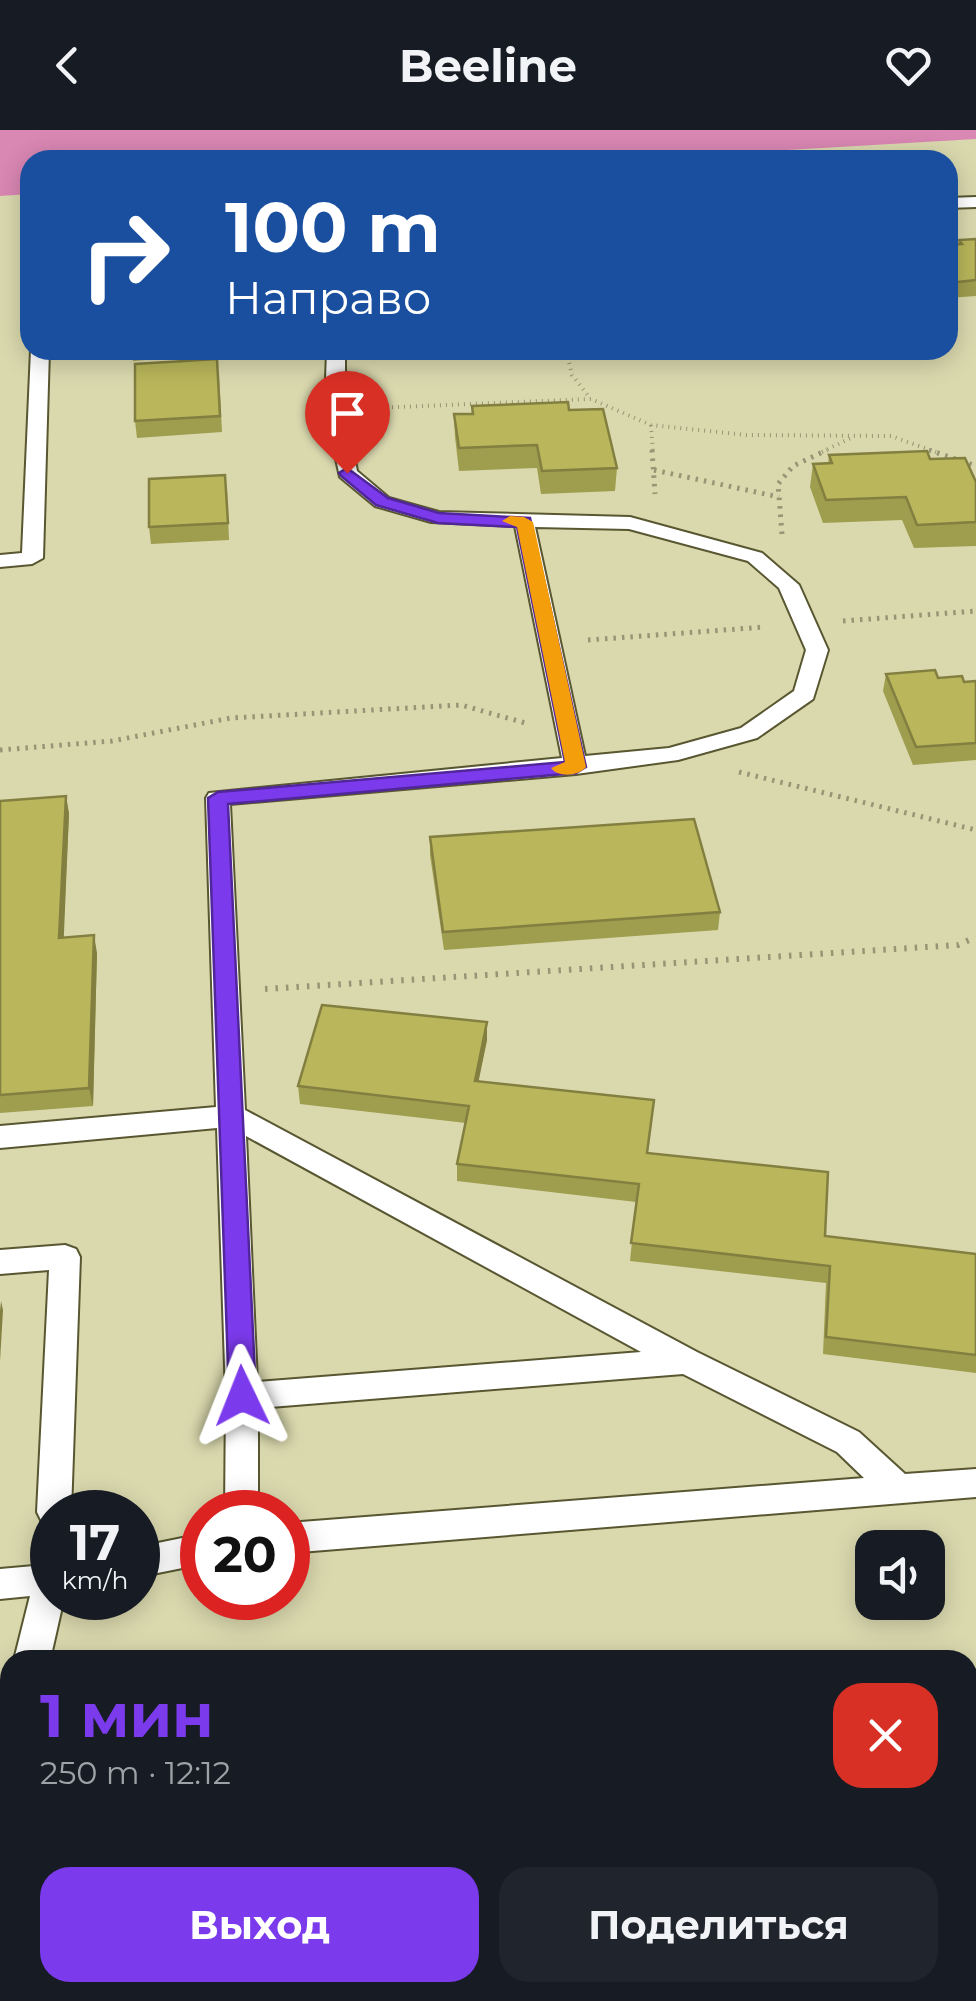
<!DOCTYPE html>
<html lang="ru">
<head>
<meta charset="utf-8">
<style>
	:root { --surface:#171b24; --page:#20242c; --text:#f1f3f6; --muted:#9ea1a6; --accent:#7c3aed }
	body { margin:0; font-family:Montserrat,sans-serif; background:var(--page); color:var(--text); height:100vh; display:flex; flex-direction:column; font-size:38px; white-space:nowrap }
	* { box-sizing:border-box; margin:0 }
	p { font-size:32px; color:var(--muted) }
	.icon { flex:none; width:55px; height:55px; fill:none; stroke:currentColor; stroke-width:2; stroke-linecap:round; stroke-linejoin:round }
	.map { position:relative; flex:1; overflow:hidden }
	.sheet { position:absolute; left:0px; top:1520px; width:978px; height:352px; display:flex; flex-direction:column; background:var(--surface); border-radius:30px 30px 0 0; box-shadow:0 5px 25px #0003 }
	.sheet>* { flex:none }
	.top-card { position:absolute; left:20px; top:20px; width:938px; height:210px; border-radius:30px; box-shadow:0 5px 25px #0003; background:#1a4fa0; color:#fff; overflow:hidden }
	.fabs { position:absolute; left:855px; top:1400px; display:grid; gap:20px }
	.fabs a { display:grid; place-items:center; width:90px; height:90px; border-radius:20px; background:var(--surface); box-shadow:0 5px 25px #0003; font-size:50px }
	.speed { position:absolute; left:30px; top:1360px; display:flex; gap:20px; font-size:50px; font-weight:700; text-align:center }
	.speed>* { display:grid; place-content:center; width:130px; height:130px; border-radius:50%; background:var(--surface); box-shadow:0 5px 25px #0003; line-height:1 }
	.speed small { font-size:25px; font-weight:400 }
	.speed .limit { border:15px solid #d22; background:#fff; color:#111 }
	.pin { position:absolute; display:grid; place-items:center; width:85px; height:85px; color:#fff; margin:-102px -42px; border-radius:50% 50% 50% 0; rotate:-45deg; box-shadow:0 0 10px #0007 }
	.pin .icon { rotate:45deg }
	.me { position:absolute; width:110px; margin:-55px; rotate:358deg; stroke-linejoin:round; filter:drop-shadow(0 0 8px #0008) }
	.turn { display:flex; align-items:center; gap:35px; height:210px; padding:0 40px; font-size:45px }
	.turn .icon { width:130px; height:130px; stroke-width:2.5 }
	.turn b { display:block; font-size:70px; line-height:85px }
	.round { display:grid; place-items:center; flex:none; width:105px; height:105px; border-radius:30px; background:var(--page) }
	.head { display:flex; align-items:center; justify-content:space-between; height:170px; padding:0 40px }
	h1 { font-size:60px; font-weight:700; line-height:75px; color:var(--accent) }
	.cta { display:flex; gap:20px; margin-top:auto; padding:20px 40px }
	.cta a { flex:1; height:115px; border-radius:30px; background:var(--accent); color:#fff; font-size:40px; font-weight:700; line-height:115px; text-align:center }
	.cta a+a { background:var(--page); color:var(--text) }
	header { display:flex; justify-content:space-between; align-items:center; height:130px; padding:0 40px; background:var(--surface); font-size:45px; font-weight:700 }
	.map>svg:first-child { display:block }
</style>
</head>
<body>
<header><svg class="icon" aria-label="back" viewBox="0 0 24 24"><path d="M15 5l-7 7 7 7"/></svg>Beeline<svg class="icon" aria-label="heart" viewBox="0 0 24 24"><path d="M12 20l-8-8c-3-5 5-10 8-4 3-6 11-1 8 4z"/></svg></header>
<div class="map">
<svg width="976" height="1871" viewBox="0 0 976 1871">
	<rect width="100%" height="100%" fill="#dad9ae"/>
	<polygon fill="#d987b3" points="0,0 976,0 976,9 613,30 30,30 30,64 0,66"/>
	<g fill="none" stroke-linecap="round" stroke-linejoin="round">
		<defs>
			<g id="lane">
				<polygon points="976,67 976,77 948,78 948,68"/>
				<polygon points="31,220 49,220 43,428 32,434 0,437 0,425 22,423"/>
				<path d="M327,220H345V279L357,341L389,368L439,382L630,387L762,423L799,455L828,520L813,569L757,608L678,630L576,644L230,674L245,980L697,1222L859,1302L905,1344L976,1339V1367L288,1423V1393L864,1348L837,1322L683,1244L258,1278V1382H225L226,1266L217,998L0,1018V996L216,977L206,668L209,663L562,628L515,396L431,392L375,376L340,347L325,279ZM535,397L629,399L748,431L779,458L806,520L794,561L741,598L669,618L585,626ZM246,1006L641,1222L257,1252Z"/>
				<polygon points="65,1115 76,1119 80,1127 71,1382 52,1382 52,1396 42,1392 37,1382 49,1140 0,1144 0,1120"/>
				<polygon points="52,1399 52,1468 64,1468 50,1530 14,1530 30,1466 0,1469 0,1439 34,1436 35,1414 40,1404"/>
				<polygon points="202,1404 202,1434 138,1447 138,1417"/>
				<polygon points="976,1542 976,1574 968,1575 968,1543"/>
				<polygon points="10,1605 10,1673 0,1677 0,1609"/>
			</g>
		</defs>
		<use href="#lane" stroke="#585731" stroke-width="4"/>
		<g stroke="#969574" stroke-width="4" stroke-dasharray="1 5" stroke-linecap="butt">
			<polyline points="578,220 568,228 572,245 590,268"/>
			<polyline points="374,278 591,269 651,295 746,305 891,306 936,322"/>
			<polyline points="651,295 653,322"/>
			<polyline points="822,322 851,308"/>
		</g>
		<g stroke="#969574" stroke-width="5" stroke-dasharray="2.5 6" stroke-linecap="butt">
			<polyline points="652,320 655,364"/>
			<polyline points="929,320 976,336"/>
			<polyline points="654,340 779,367"/>
			<polyline points="782,404 778,354 793,336 827,320"/>
			<polyline points="843,491 976,481"/>
			<polyline points="588,510 765,497"/>
			<polyline points="0,620 112,611 231,588 461,575 529,594"/>
			<polyline points="739,642 976,700"/>
		</g>
		<polyline stroke="#969574" stroke-width="6" stroke-dasharray="2.5 8" stroke-linecap="butt" points="265,859 958,815 976,807"/>
		<use href="#lane" fill="#fff" fill-rule="evenodd"/>
	</g>
	<g fill="#9f9d4e">
		<polygon points="976,109 976,166 948,168 948,115 958,114 959,110"/>
		<polygon points="131,220 186,220 186,227 133,231"/>
		<polygon points="219,245 222,302 137,308 135,291"/>
		<polygon points="472,276 569,280 617,338 615,361 541,364 537,338 459,341 455,307 454,284 472,284"/>
		<polygon points="829,325 930,329 976,352 976,416 914,418 902,390 823,393 810,357 813,334 828,334"/>
		<polygon points="227,361 229,410 151,414 149,397"/>
		<polygon points="886,544 964,552 976,551 976,630 913,635 883,561"/>
		<polygon points="66,666 69,684 63,807 97,823 93,976 0,983 0,671"/>
		<polygon points="430,707 720,782 718,800 444,820 430,725"/>
		<polygon points="487,910 478,951 648,1023 825,1106 976,1124 976,1243 823,1224 826,1153 630,1131 636,1072 457,1051 457,1034 466,993 300,974 298,956"/>
	</g>
	<g fill="#827f40">
		<polygon points="66,666 69,684 63,826 59,808"/>
		<polygon points="94,805 97,823 93,976 89,958"/>
		<polygon points="487,892 487,910 475,969 475,951"/>
		<polygon points="1,1171 3,1180 0,1231 0,1181"/>
	</g>
	<g fill="#b9b65b" stroke="#827f40" stroke-width="2.5">
		<polygon points="976,109 976,150 948,153 948,115 962,114 959,110"/>
		<polygon points="217,229 220,286 135,291 135,234"/>
		<polygon points="568,272 569,280 603,279 617,338 542,341 537,315 459,318 454,284 473,284 472,276"/>
		<polygon points="927,321 930,329 965,328 976,352 976,392 917,395 906,367 826,370 813,334 832,333 829,325"/>
		<polygon points="225,345 228,393 149,397 149,349"/>
		<polygon points="935,540 938,548 962,546 964,552 976,551 976,613 916,617 886,544"/>
		<polygon points="66,666 59,808 94,805 89,958 0,965 0,671"/>
		<polygon points="694,689 720,782 443,802 430,707"/>
		<polygon points="322,875 487,892 475,951 654,970 647,1023 828,1042 825,1106 976,1124 976,1225 826,1207 830,1136 631,1113 639,1054 457,1034 469,976 298,956"/>
	</g>
	<polygon fill="#7c3aed" stroke="#51269a" stroke-width="2.5" points="347,338 388,368 439,383 530,388 586,637 576,643 228,674 256,1266 252,1274 242,1277 233,1274 229,1266 208,668 218,662 565,632 517,397 438,393 376,375 341,346 339,343"/>
	<path fill="#f59e0b" d="M524,387L533,392L586,637C579,646 558,648 551,638L565,632L517,397L502,391L510,386Z"/>
</svg>
<div class="fabs">
<a><svg class="icon" aria-label="sound" viewBox="0 0 24 24"><path d="M4 9h4l5-4v14l-5-4H4zM17 9q2 3 0 6"/></svg></a>
</div>
<div class="speed"><div>17<small>km/h</small></div><div class="limit">20</div></div>
<div class="pin" style="left:347px;top:343px;background:#d93025"><svg class="icon" aria-label="arrive" viewBox="0 0 24 24"><path d="M6 21V4h12l-3 4 3 4H6"/></svg></div>
<svg class="me" style="left:242px;top:1266px" viewBox="-20 -20 40 40"><path d="M0-17L14 15 0 8-14 15z" fill="#7c3aed" stroke="#fff" stroke-width="4"/></svg>
<div class="top-card">
<div class="turn"><svg class="icon" aria-label="right" viewBox="0 0 24 24"><path d="M7 20v-9h11M14 6l5 5-5 5"/></svg><div><b>100 m</b>Направо</div></div>
</div>
<section class="sheet">
<div class="head"><div><h1>1 мин</h1><p>250 m · 12:12</p></div><a class="round" style="background:#d93025;color:#fff"><svg class="icon" aria-label="close" viewBox="0 0 24 24"><path d="M6 6l12 12M18 6L6 18"/></svg></a></div>
<div class="cta"><a>Выход</a><a>Поделиться</a></div>
</section>
</div>
</body>
</html>
